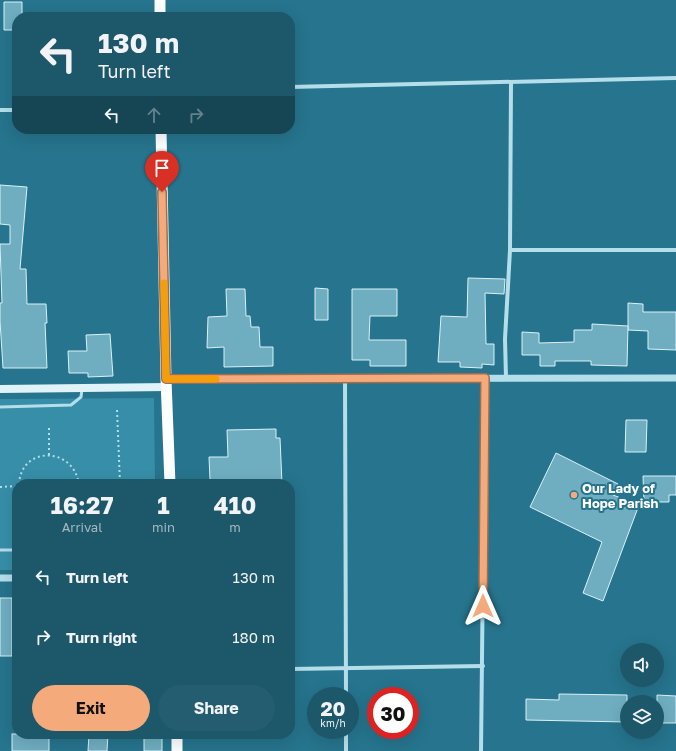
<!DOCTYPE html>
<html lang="en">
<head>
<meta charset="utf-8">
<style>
	:root { --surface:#1c576a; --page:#255d70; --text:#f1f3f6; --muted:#a0b8c1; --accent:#f4aa7a }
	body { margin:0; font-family:"Golos Text",sans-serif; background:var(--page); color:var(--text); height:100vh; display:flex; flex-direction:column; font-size:15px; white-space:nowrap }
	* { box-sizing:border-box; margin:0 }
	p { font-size:13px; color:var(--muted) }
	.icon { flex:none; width:22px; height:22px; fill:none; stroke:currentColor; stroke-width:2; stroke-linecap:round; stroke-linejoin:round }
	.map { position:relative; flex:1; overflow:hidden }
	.panel { position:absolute; left:12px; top:479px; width:283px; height:260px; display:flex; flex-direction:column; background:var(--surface); border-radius:16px; box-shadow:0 4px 16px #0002 }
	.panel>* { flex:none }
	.top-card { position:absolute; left:12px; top:12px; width:283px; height:122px; border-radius:16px; box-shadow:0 4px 16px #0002; background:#1c576a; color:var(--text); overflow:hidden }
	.buttons { position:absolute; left:620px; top:643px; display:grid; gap:8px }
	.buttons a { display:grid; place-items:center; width:44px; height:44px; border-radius:50%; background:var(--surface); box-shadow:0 4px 16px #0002; font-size:20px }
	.speed { position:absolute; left:307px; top:687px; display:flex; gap:8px; font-size:20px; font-weight:700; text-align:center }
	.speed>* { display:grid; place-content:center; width:52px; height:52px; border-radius:50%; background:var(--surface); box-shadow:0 4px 16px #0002; line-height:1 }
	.speed small { font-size:10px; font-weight:400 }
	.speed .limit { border:6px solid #d22; background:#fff; color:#111 }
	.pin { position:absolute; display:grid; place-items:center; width:34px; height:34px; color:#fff; margin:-41px -17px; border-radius:50% 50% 50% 0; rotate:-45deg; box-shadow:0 0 4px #0007 }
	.pin .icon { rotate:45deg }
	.me { position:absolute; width:44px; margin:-22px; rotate:0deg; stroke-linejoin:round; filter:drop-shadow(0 0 3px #0008) }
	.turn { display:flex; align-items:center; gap:14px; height:84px; padding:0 20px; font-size:18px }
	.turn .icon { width:52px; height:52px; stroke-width:2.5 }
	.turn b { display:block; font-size:28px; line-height:34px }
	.lanes { display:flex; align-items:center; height:38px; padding:0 20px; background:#0003; justify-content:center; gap:20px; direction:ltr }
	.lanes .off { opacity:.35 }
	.eta { display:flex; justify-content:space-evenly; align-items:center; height:68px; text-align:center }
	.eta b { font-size:24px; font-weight:700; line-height:28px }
	.cta { display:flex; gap:8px; margin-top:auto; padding:8px 20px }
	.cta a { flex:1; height:46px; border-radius:24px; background:var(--accent); color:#111; font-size:16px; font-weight:700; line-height:46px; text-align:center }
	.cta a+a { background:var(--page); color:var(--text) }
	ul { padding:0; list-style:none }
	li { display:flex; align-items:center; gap:12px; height:60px; padding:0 20px }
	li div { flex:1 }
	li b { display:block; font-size:15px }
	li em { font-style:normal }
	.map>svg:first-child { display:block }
</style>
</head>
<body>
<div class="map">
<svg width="676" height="751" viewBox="0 0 676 751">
	<rect width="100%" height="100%" fill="#26748d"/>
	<polygon fill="#378ea8" points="154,398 155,484 17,484 17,570 0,570 0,399"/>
	<g fill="#6faec1" stroke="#daf1f8">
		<polygon points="4,2 22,2 22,17 17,17 17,30 4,30"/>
		<polygon points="0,185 27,187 20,269 26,269 27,304 46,304 47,323 45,323 47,368 3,368 0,321 0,303 2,303 0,244 10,244 10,225 0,224"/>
		<polygon points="468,278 505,279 504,294 485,293 486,344 494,344 494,365 482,364 482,368 460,367 460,362 438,362 441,316 467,317"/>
		<polygon points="315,288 328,289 328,320 315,320"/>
		<polygon points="226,289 245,289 246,316 250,316 251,327 259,327 260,347 273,347 273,366 224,367 224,347 207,348 208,317 227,316"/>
		<polygon points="352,289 397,289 397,316 370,316 369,340 406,340 406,366 370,366 370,360 352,360"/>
		<polygon points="628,303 643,304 643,312 676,312 676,350 648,349 648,331 628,330"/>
		<polygon points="592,324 628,326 627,366 591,365 591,361 555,361 555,366 540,366 540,355 522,355 522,332 539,333 539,343 574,342 574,330 592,330"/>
		<polygon points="110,334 113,376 88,377 88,373 69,373 68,351 87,351 86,335"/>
		<polygon points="626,420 647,420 646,452 625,452"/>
		<polygon points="276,429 276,438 280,438 282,484 214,484 214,481 210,480 209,457 228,457 227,430"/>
		<polygon points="556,453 618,484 613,495 639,505 603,601 583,593 602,542 530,507"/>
		<polygon points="643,476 676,476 676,495 669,495 669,502 644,502"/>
		<rect x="0" y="598" width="12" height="58"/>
		<polygon points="559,694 627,695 627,722 526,720 526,699 559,700"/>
		<polygon points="657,695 676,696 676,723 657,723"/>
		<rect x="12" y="734" width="37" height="17"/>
		<polygon points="89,734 108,734 107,751 88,751"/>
		<rect x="144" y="734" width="18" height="17"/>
	</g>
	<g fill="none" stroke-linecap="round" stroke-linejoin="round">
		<g stroke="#b5deeb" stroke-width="2" stroke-dasharray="2 3" stroke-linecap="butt">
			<polyline points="117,410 120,483"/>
			<polyline points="49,455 49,426"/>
			<path d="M19,484C21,446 73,446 79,484"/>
			<polyline points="81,484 159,482"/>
			<polyline points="0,487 17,486"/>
		</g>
		<g stroke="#b5deeb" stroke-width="3">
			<polyline points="0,407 71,405 81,397 82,389"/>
			<polyline points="0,550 17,550"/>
		</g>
		<g stroke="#b5deeb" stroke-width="4">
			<polyline points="290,87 676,78"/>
			<polyline points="0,110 17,110"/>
			<polyline points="510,250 676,250"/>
			<polyline points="506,378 505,339 510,250 511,82"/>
			<polyline points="345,379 346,696"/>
			<polyline points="290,669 483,666"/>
			<polyline points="346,730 346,751"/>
			<polyline points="481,751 485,378"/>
		</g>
		<g stroke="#b5deeb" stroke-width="7">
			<polyline points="166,379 676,378"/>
			<polyline points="0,578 17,578"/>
		</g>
		<polyline stroke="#e0f3f9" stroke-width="8" points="0,389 167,387"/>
		<g stroke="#fcfeff" stroke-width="11">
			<polyline points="160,0 160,17"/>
			<polyline points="161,129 166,379 170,484"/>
			<polyline points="177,734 177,751"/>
		</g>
	</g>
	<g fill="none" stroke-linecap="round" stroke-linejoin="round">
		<defs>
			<polyline id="route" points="162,192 166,379 485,378 483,606"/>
		</defs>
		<use href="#route" stroke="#9f6e4f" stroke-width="10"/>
		<use href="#route" stroke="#f4aa7a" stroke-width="7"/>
		<polyline stroke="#f59e0b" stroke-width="7" points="164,283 166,379 216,379"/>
	</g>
	<circle fill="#f4aa7a" stroke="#26748d" stroke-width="1.5" cx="574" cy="495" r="4"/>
	<g text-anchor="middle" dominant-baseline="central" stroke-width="4" stroke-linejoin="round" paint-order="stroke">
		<g font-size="13" font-weight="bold" fill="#fff" stroke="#26748d" text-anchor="start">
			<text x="582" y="488">Our Lady of<tspan x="582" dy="15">Hope Parish</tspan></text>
		</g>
	</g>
</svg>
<div class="buttons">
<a><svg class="icon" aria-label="sound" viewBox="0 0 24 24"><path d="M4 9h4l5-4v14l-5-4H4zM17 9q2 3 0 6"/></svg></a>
<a><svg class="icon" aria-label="layers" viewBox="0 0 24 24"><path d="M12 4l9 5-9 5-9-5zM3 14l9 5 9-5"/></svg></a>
</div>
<div class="speed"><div>20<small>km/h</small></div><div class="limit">30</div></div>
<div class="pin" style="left:162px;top:192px;background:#d93025"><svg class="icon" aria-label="arrive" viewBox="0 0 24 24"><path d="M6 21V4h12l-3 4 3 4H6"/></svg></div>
<svg class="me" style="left:483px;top:606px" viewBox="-20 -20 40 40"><path d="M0-17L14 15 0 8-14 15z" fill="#f4aa7a" stroke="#fff" stroke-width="4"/></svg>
<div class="top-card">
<div class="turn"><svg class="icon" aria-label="left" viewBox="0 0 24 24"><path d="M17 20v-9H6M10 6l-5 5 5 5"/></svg><div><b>130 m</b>Turn left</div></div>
<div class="lanes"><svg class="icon" aria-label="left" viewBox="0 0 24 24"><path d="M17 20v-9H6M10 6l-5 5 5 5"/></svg><svg class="icon off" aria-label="ahead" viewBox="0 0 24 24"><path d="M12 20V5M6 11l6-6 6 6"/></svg><svg class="icon off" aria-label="right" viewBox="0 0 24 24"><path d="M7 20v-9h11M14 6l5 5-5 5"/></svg></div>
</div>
<section class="panel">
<div class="eta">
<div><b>16:27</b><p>Arrival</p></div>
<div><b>1</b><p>min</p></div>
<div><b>410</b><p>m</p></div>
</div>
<ul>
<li><svg class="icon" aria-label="left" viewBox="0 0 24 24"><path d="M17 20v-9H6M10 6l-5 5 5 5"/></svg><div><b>Turn left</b></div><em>130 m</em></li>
<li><svg class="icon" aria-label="right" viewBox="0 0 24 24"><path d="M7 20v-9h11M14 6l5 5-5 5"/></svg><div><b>Turn right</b></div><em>180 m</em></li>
</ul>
<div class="cta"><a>Exit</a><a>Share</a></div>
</section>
</div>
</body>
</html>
